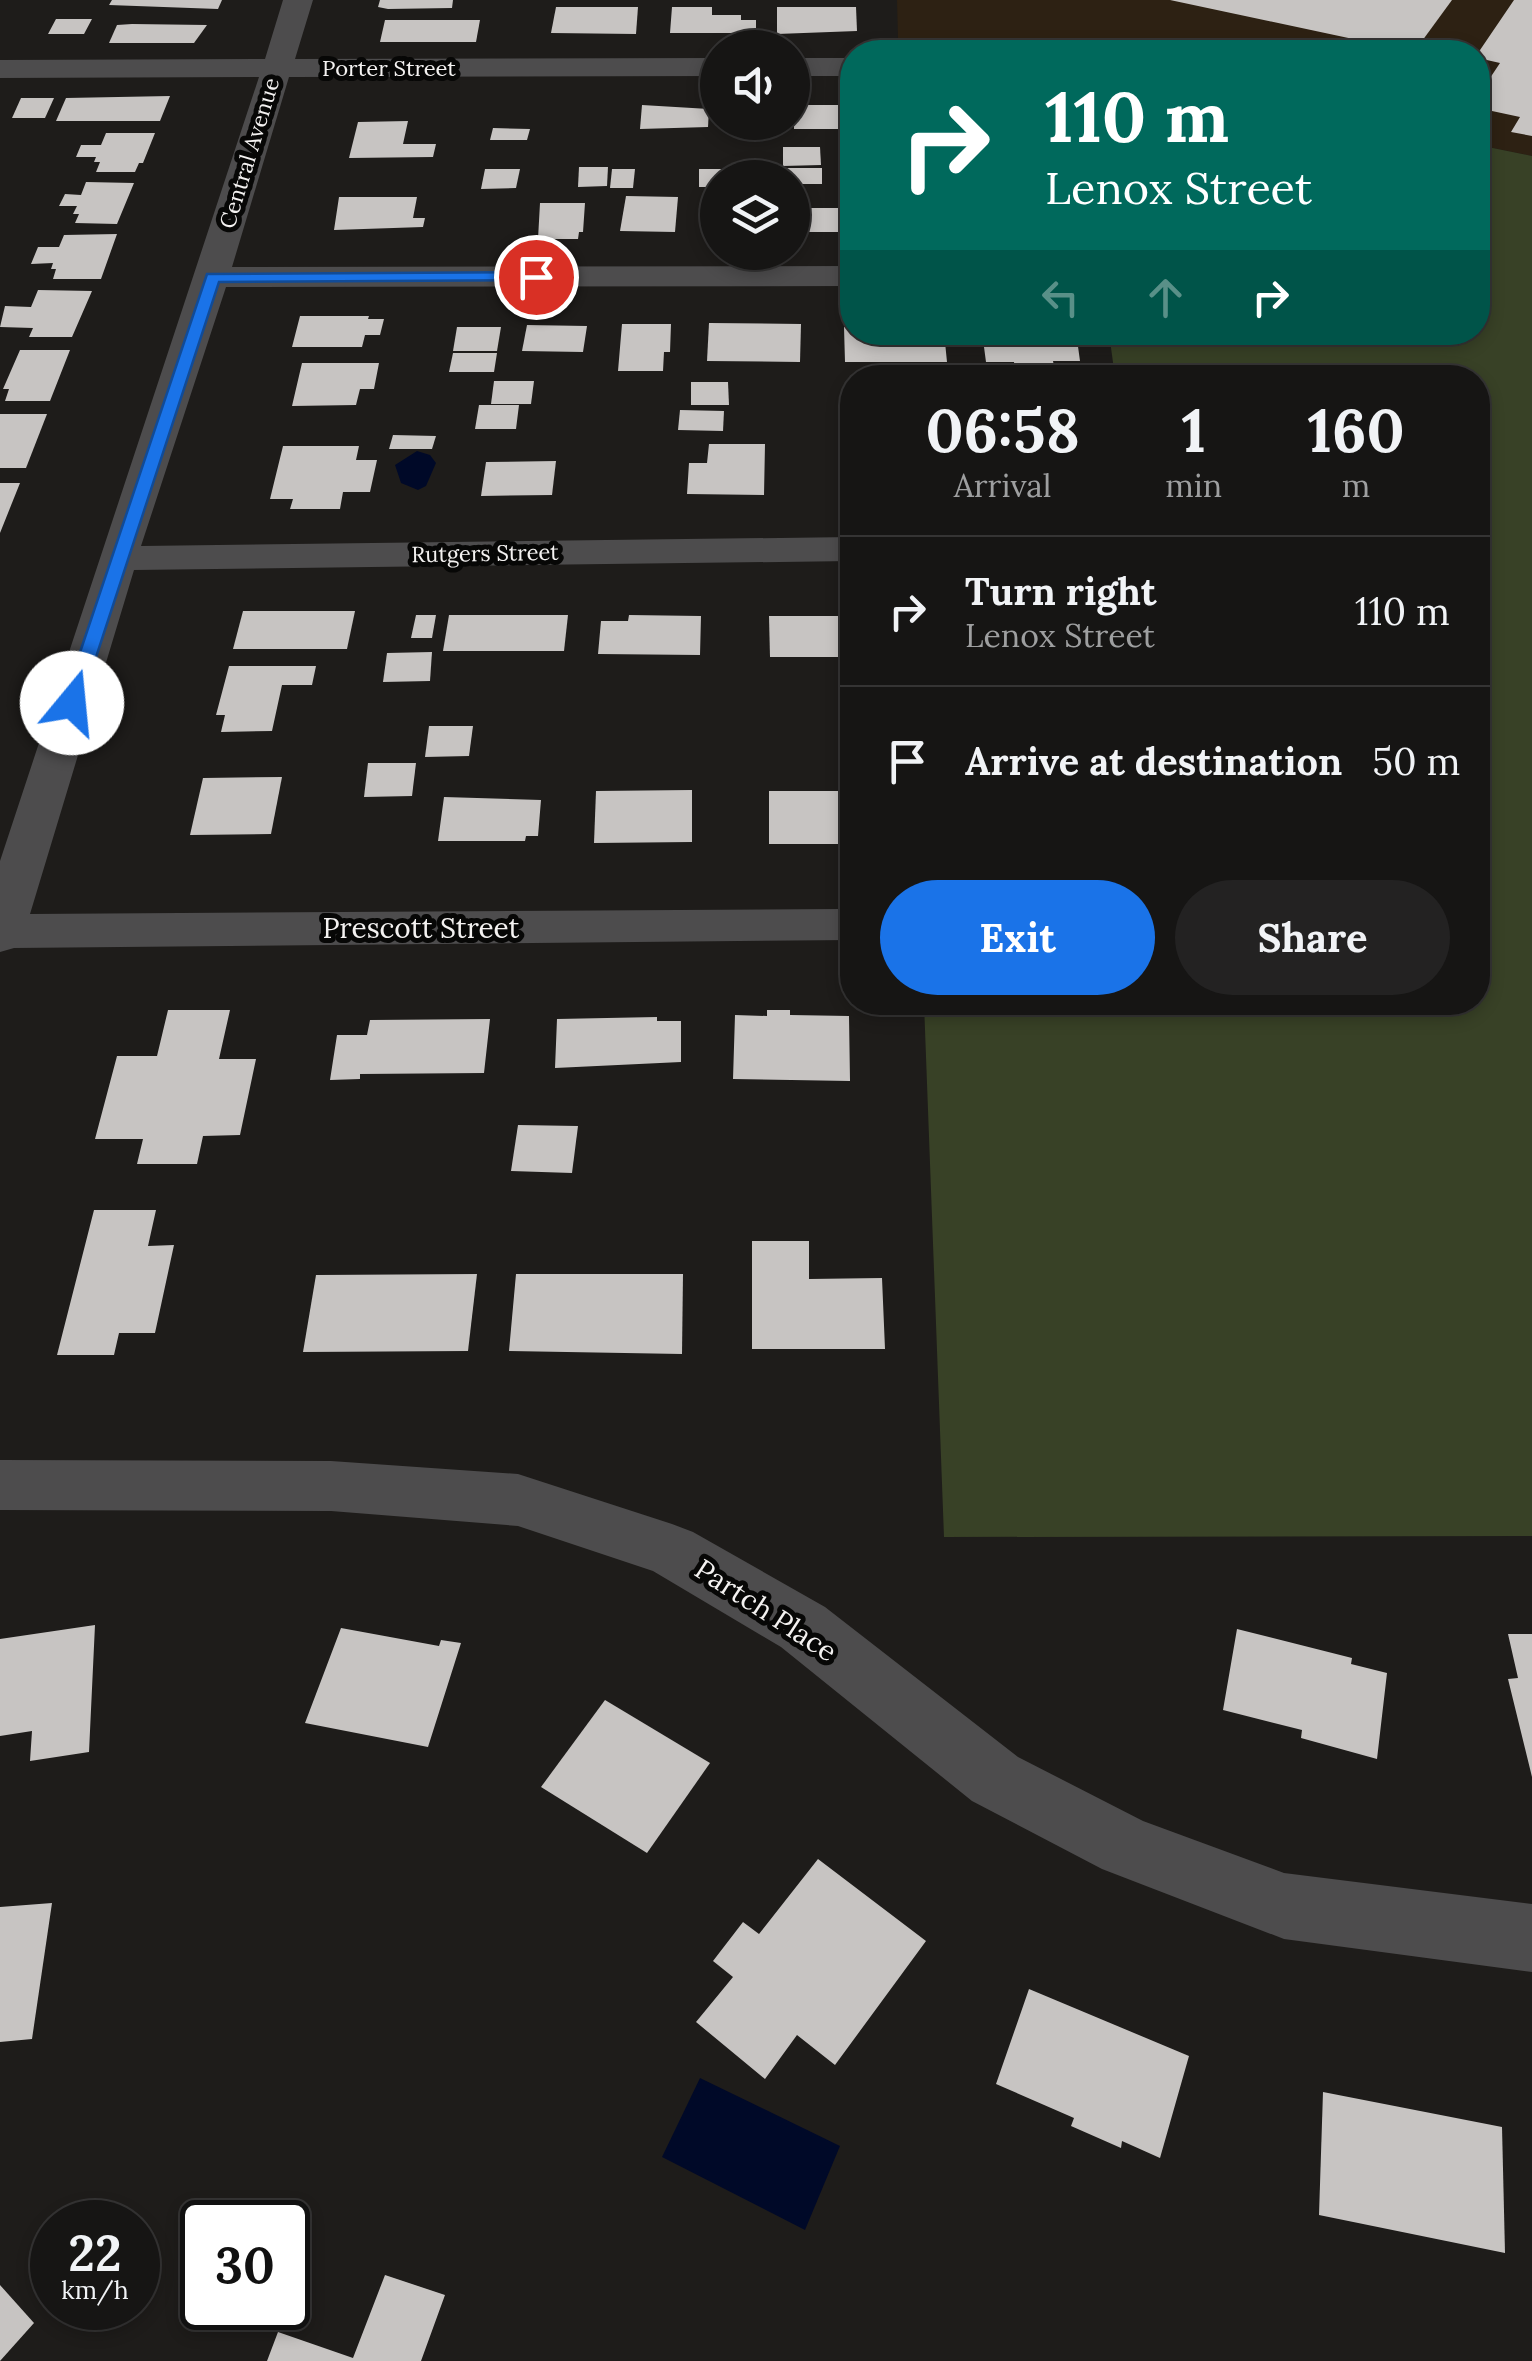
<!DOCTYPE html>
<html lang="en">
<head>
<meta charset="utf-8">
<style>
	:root { --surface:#161514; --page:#232222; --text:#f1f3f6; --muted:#9e9fa0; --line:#353434; --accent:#1a73e8 }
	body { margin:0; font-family:Lora,serif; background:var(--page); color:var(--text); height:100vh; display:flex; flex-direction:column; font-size:38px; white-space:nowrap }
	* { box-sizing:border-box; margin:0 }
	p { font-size:32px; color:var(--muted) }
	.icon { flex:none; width:55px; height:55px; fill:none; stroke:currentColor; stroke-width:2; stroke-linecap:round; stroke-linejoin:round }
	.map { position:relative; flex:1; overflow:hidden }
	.sheet { position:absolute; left:840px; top:365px; width:650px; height:650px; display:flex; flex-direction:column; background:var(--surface); border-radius:40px; box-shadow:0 5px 15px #0003,0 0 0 2px var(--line) }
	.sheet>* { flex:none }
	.banner { position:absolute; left:840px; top:40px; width:650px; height:305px; border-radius:40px; box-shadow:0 5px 15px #0003,0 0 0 2px var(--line); background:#00695c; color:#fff; overflow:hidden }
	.fabs { position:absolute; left:700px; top:30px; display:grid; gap:20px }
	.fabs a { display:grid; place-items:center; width:110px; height:110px; border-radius:50%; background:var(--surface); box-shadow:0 5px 15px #0003,0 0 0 2px var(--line); font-size:50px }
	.speed { position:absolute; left:30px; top:2200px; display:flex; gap:20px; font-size:50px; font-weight:700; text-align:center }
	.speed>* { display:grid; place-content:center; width:130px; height:130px; border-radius:50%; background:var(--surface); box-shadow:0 5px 15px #0003,0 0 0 2px var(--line); line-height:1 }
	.speed small { font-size:25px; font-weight:400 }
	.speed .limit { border:5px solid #111; border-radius:15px; background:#fff; color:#111 }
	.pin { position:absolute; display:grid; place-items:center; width:85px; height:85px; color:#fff; margin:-42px; border:5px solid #fff; border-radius:50%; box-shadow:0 2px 10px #0007 }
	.me { position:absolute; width:110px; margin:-55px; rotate:17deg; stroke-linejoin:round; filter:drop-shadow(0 0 8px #0008) }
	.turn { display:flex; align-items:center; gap:35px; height:210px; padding:0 40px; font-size:45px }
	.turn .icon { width:130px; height:130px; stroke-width:2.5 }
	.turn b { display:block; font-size:70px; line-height:85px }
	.lanes { display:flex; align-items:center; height:95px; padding:0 40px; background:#0003; justify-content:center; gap:50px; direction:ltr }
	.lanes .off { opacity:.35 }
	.eta { display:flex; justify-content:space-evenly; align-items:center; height:170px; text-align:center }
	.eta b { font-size:60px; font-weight:700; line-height:70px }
	.cta { display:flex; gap:20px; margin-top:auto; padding:20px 40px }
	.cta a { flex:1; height:115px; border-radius:60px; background:var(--accent); color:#fff; font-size:40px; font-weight:700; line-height:115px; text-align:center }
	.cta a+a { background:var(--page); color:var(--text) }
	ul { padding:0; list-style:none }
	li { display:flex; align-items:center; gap:30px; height:150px; padding:0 40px; border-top:2px solid var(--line) }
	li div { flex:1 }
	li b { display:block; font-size:38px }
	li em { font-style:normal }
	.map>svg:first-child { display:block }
</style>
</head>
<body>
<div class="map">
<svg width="1532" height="2361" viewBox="0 0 1532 2361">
	<rect width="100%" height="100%" fill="#1e1c1a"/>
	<polygon fill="#2d2113" points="897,0 1532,0 1532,156 1478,145 1478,52 953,52 898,38"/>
	<polygon fill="#384126" points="1478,145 1532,156 1532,1536 944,1537 924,1003 1478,1002 1478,378 1115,377 1109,333 1478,332"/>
	<g fill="#000928">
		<polygon points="417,451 430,455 436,463 426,486 418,490 401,483 395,465"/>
		<polygon points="700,2078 840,2146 805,2230 662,2157"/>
	</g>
	<g fill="#c7c4c2">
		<polygon points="112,0 222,0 218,9 109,5"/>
		<polygon points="380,0 453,0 452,8 388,9 378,7"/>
		<polygon points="1170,0 1452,0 1414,52"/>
		<polygon points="1514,0 1532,0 1532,136 1511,132 1520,117 1478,108 1478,96 1500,63 1478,58 1478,53"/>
		<polygon points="556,7 638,7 636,34 551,33"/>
		<polygon points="672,7 712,7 712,15 741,15 741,20 756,20 756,33 670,33"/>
		<polygon points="777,7 856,7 857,31 777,34"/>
		<polygon points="56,19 92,19 84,34 48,34"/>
		<polygon points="385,20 480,20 476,42 380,42"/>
		<polygon points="132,24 207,25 194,43 109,43 117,25"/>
		<polygon points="170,96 160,121 56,121 66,98"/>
		<polygon points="21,98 54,98 45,118 12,118"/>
		<polygon points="642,105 709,109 708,127 640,129"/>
		<rect x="794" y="105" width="58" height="24"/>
		<polygon points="408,121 403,144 436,144 433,157 349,158 358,122"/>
		<polygon points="493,128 530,129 527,140 490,140"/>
		<polygon points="106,133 155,133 143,163 139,163 135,172 96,172 100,162 94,162 96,157 76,157 81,145 101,145"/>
		<polygon points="783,147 820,147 821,165 783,166"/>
		<polygon points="579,167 608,167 607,186 578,187"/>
		<polygon points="783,168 822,168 822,184 792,184 792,178 783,178"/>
		<polygon points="485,169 520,169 516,188 481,189"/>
		<polygon points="612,169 635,169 633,188 610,188"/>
		<polygon points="699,169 723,169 718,187 699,187"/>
		<polygon points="86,182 134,183 117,224 75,223 79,214 73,214 77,206 59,206 65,194 81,195"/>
		<polygon points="626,196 678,197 675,232 620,231"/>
		<polygon points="339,197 417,197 413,218 425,218 423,227 334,230"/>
		<polygon points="845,197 852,197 852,232 795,232 794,208 846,208"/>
		<polygon points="540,203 585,203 583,232 579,232 578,239 538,239"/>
		<polygon points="704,206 718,206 718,234 705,234"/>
		<polygon points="117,234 101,279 53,279 56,269 51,269 53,263 31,264 38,247 59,247 64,235"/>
		<polygon points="38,290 92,291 72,337 29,337 33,328 0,327 5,306 31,307"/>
		<polygon points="300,316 369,316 368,319 384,319 380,335 365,335 362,347 292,347"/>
		<polygon points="709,323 801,324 800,362 707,361"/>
		<polygon points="622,324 671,324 670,352 664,352 663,371 618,371"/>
		<polygon points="527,325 587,326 583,352 522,351"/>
		<polygon points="457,327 501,327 497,351 453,351"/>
		<polygon points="844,327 852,327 852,332 944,332 947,362 845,362"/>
		<polygon points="982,332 1076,332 1080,361 1053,361 1055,371 1015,371 1014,362 986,362"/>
		<polygon points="20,350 70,350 50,401 5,401 9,389 3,389"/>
		<polygon points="453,353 497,353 494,372 449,372"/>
		<polygon points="302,363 379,363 374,389 360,389 356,405 292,406"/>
		<polygon points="494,381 534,381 531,404 491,404"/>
		<polygon points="691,382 728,382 729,405 691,405"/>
		<polygon points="479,405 519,405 516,429 475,429"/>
		<polygon points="680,410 724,411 723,431 678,430"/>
		<polygon points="0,414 47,414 26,468 0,468"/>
		<polygon points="393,435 436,436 432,449 389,449"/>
		<polygon points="709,444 765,444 764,495 687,494 689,463 707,463"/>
		<polygon points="283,446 359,446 356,460 377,460 370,492 343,492 340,509 290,509 293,499 270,499"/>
		<polygon points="556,461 552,495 481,496 486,462"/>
		<polygon points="0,483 20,483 0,533"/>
		<polygon points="243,611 355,611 347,649 233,649"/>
		<polygon points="416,615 436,615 432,638 411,638"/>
		<polygon points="449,615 568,615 564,651 443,651"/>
		<polygon points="629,615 701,616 700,655 598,654 601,621 628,621"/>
		<polygon points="769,616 852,616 852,657 770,657"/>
		<polygon points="432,652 430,681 383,682 387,653"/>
		<polygon points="229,666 316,666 312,685 282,685 272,731 221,732 225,715 216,715"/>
		<polygon points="429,726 473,726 469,756 425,757"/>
		<polygon points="368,763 416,763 412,796 364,797"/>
		<polygon points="282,777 271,834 190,835 203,778"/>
		<polygon points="692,790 692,842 594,843 596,791"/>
		<polygon points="769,791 852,791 852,840 842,840 841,844 769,844"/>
		<polygon points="444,797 541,800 538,836 526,836 525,841 438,841"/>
		<polygon points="168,1010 230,1010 219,1059 256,1059 240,1135 203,1136 197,1164 137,1164 143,1139 95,1139 117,1056 157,1056"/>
		<polygon points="767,1010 790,1010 790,1015 849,1016 850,1081 733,1079 735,1015 767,1016"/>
		<polygon points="657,1017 657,1021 681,1021 681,1062 555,1068 557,1019"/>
		<polygon points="490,1019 484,1073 360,1074 360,1079 330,1080 337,1035 367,1035 370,1020"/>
		<polygon points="518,1125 578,1126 572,1173 511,1171"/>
		<polygon points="94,1210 156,1210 148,1246 174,1245 155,1333 119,1333 114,1355 57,1355"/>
		<polygon points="752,1241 809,1241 809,1279 882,1278 885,1349 752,1349"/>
		<polygon points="477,1274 468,1351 303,1352 316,1275"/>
		<polygon points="516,1274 683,1274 682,1354 509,1351"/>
		<polygon points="95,1625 89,1752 30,1761 32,1731 0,1736 0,1639"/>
		<polygon points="341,1628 439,1646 441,1640 461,1643 428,1747 305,1723"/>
		<polygon points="1237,1629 1352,1658 1351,1664 1387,1673 1377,1759 1301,1738 1302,1730 1223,1710"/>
		<polygon points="1508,1634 1532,1634 1532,1777 1508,1679 1518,1678"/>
		<polygon points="605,1700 710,1763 647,1853 541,1787"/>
		<polygon points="818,1859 926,1941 835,2065 797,2035 765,2079 696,2022 733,1977 713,1961 743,1922 759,1934"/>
		<polygon points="52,1903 32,2039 0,2042 0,1907"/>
		<polygon points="1029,1989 1189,2056 1160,2158 1122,2141 1121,2148 1071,2126 1074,2118 996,2084"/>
		<polygon points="1323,2092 1502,2127 1505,2253 1319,2215"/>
		<polygon points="385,2275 445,2295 421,2361 267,2361 278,2332 353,2358"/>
		<polygon points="0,2285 34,2323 0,2361"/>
	</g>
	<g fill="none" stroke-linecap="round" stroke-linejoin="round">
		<g fill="#4d4c4d" fill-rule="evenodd">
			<polygon points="283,0 313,0 295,59 718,58 718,76 289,77 232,267 852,266 852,286 226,287 141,546 852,537 852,561 134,570 30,914 842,909 852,912 852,940 14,948 0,952 0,861 259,77 0,78 0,60 265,59"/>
			<rect x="792" y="58" width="60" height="18"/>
			<polygon points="0,1460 331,1461 518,1474 672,1524 693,1532 825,1607 1018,1757 1143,1821 1284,1873 1532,1904 1532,1972 1284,1939 1102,1869 972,1801 781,1647 653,1571 518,1526 331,1511 0,1510"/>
		</g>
	</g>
	<polygon fill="#1a73e8" stroke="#114b97" stroke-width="2.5" points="536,272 542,274 542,280 219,282 81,703 79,707 65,707 63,703 207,274"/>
	<g text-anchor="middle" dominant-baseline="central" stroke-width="10" stroke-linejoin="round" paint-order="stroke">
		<g font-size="22" fill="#f4f2f1" stroke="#070706">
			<text x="389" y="68">Porter Street</text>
			<text transform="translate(249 153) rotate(-73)">Central Avenue</text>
			<text transform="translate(485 553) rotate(-1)">Rutgers Street</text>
		</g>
		<g font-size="28" fill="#f4f2f1" stroke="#070706">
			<text x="421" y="928">Prescott Street</text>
			<text transform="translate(766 1610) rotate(33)">Partch Place</text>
		</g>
	</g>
</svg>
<div class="fabs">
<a><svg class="icon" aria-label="sound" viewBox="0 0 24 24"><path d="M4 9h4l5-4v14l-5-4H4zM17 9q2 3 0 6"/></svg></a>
<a><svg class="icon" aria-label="layers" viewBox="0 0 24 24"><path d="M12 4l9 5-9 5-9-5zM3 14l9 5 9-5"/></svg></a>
</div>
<div class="speed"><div>22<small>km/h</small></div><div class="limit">30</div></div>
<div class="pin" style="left:536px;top:277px;background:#d93025"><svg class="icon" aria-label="arrive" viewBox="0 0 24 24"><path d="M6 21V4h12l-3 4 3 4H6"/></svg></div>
<svg class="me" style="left:72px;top:703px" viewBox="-20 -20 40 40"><circle r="19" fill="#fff"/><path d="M0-13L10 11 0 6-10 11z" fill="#1a73e8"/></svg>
<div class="banner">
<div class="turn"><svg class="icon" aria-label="right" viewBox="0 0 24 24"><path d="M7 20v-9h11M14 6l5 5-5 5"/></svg><div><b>110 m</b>Lenox Street</div></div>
<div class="lanes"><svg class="icon off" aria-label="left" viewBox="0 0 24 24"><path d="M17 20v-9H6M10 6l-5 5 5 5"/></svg><svg class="icon off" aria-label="ahead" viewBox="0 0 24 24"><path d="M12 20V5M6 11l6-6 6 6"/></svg><svg class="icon" aria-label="right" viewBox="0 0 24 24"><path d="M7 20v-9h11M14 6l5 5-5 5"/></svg></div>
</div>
<section class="sheet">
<div class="eta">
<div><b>06:58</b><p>Arrival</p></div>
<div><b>1</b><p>min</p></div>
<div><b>160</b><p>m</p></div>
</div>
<ul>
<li><svg class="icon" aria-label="right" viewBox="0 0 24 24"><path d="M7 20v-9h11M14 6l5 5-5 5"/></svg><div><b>Turn right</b><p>Lenox Street</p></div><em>110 m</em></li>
<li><svg class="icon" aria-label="arrive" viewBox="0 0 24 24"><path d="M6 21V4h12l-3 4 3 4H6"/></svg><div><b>Arrive at destination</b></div><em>50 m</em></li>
</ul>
<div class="cta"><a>Exit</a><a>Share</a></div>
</section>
</div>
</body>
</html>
